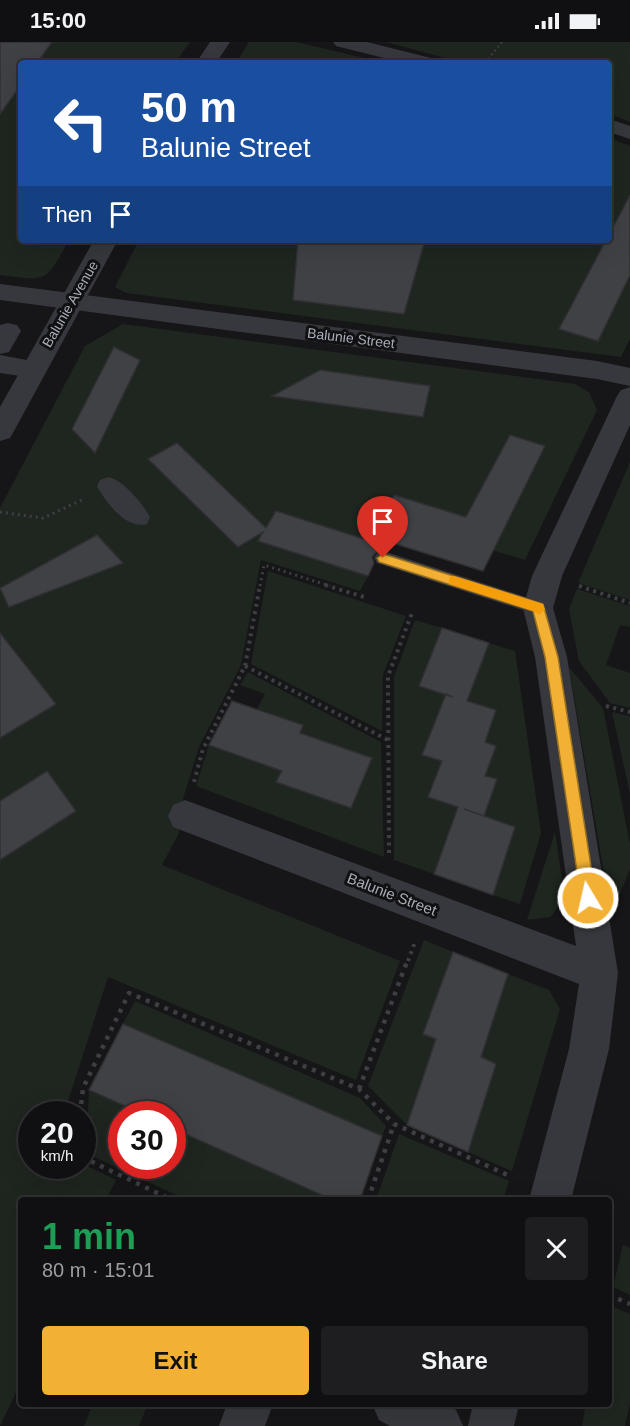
<!DOCTYPE html>
<html lang="en">
<head>
<meta charset="utf-8">
<style>
	:root { --surface:#101012; --page:#1e1e20; --text:#f1f3f6; --muted:#9c9d9f; --line:#303032; --accent:#f2b134 }
	body { margin:0; font-family:Helvetica,sans-serif; background:var(--page); color:var(--text); height:100vh; display:flex; flex-direction:column; font-size:22px; white-space:nowrap }
	* { box-sizing:border-box; margin:0 }
	p { font-size:20px; color:var(--muted) }
	.icon { flex:none; width:33px; height:33px; fill:none; stroke:currentColor; stroke-width:2; stroke-linecap:round; stroke-linejoin:round }
	.map { position:relative; flex:1; overflow:hidden }
	.sheet { position:absolute; left:18px; top:1155px; width:594px; height:210px; display:flex; flex-direction:column; background:var(--surface); border-radius:6px; box-shadow:0 6px 24px #0002,0 0 0 2px var(--line) }
	.sheet>* { flex:none }
	.top-card { position:absolute; left:18px; top:18px; width:594px; height:183px; border-radius:6px; box-shadow:0 6px 24px #0002,0 0 0 2px var(--line); background:#1a4fa0; color:#fff; overflow:hidden }
	.speed { position:absolute; left:18px; top:1059px; display:flex; gap:12px; font-size:30px; font-weight:700; text-align:center }
	.speed>* { display:grid; place-content:center; width:78px; height:78px; border-radius:50%; background:var(--surface); box-shadow:0 6px 24px #0002,0 0 0 2px var(--line); line-height:1 }
	.speed small { font-size:15px; font-weight:400 }
	.speed .limit { border:9px solid #d22; background:#fff; color:#111 }
	.pin { position:absolute; display:grid; place-items:center; width:51px; height:51px; color:#fff; margin:-62px -26px; border-radius:50% 50% 50% 0; rotate:-45deg; box-shadow:0 0 6px #0007 }
	.pin .icon { rotate:45deg }
	.me { position:absolute; width:66px; margin:-33px; rotate:351deg; stroke-linejoin:round; filter:drop-shadow(0 0 4px #0008) }
	.turn { display:flex; align-items:center; gap:21px; height:126px; padding:0 24px; font-size:27px }
	.turn .icon { width:78px; height:78px; stroke-width:2.5 }
	.turn b { display:block; font-size:42px; line-height:51px }
	.then { display:flex; align-items:center; height:57px; padding:0 24px; background:#0003; gap:12px; font-size:22px }
	.round { display:grid; place-items:center; flex:none; width:63px; height:63px; border-radius:6px; background:var(--page) }
	.overview { display:flex; align-items:center; justify-content:space-between; height:102px; padding:0 24px }
	h1 { font-size:36px; font-weight:700; line-height:45px; color:#1e9e55 }
	.primary-button { display:flex; gap:12px; margin-top:auto; padding:12px 24px }
	.primary-button a { flex:1; height:69px; border-radius:6px; background:var(--accent); color:#111; font-size:24px; font-weight:700; line-height:69px; text-align:center }
	.primary-button a+a { background:var(--page); color:var(--text) }
	.status { display:flex; justify-content:space-between; align-items:center; height:42px; padding:0 30px; background:var(--surface); direction:ltr }
	.status svg { height:16px; fill:currentColor }
	.map>svg:first-child { display:block }
</style>
</head>
<body>
<div class="status"><b>15:00</b><svg viewBox="0 0 49 12"><path d="M0 12V9h3v3zM5 12V6h3v6zM10 12V3h3v9zM15 12V0h3v12zM26 1h20v11H26zM47 4h2v5h-2z"/></svg></div>
<div class="map">
<svg width="630" height="1384" viewBox="0 0 630 1384">
	<rect width="100%" height="100%" fill="#161618"/>
	<g fill="#1e261f">
		<path d="M7,0H190L175,21H21V198H69C45,241 49,239 0,233V8Z"/>
		<polygon points="249,0 296,0 386,21 236,21"/>
		<polygon points="386,0 630,0 630,80 609,72 609,21 463,21"/>
		<polygon points="609,96 630,104 630,297 621,315 126,251 115,245 139,198 609,198"/>
		<polygon points="123,282 575,342 589,350 597,368 525,518 396,479 383,503 276,469 258,498 368,534 360,549 261,518 241,623 199,705 179,770 179,791 162,823 400,919 356,1038 108,935 64,1072 32,1072 32,1124 83,1122 116,1138 106,1158 21,1158 21,1340 0,1384 0,466 85,304"/>
		<polygon points="630,420 630,558 578,541"/>
		<polygon points="268,529 406,574 383,633 382,689 251,622"/>
		<polygon points="577,547 630,564 630,585 620,583 606,623 630,631 630,666 610,661 579,619 569,567"/>
		<polygon points="415,578 442,586 419,643 446,652 434,683 433,716 442,719 428,755 458,765 434,832 394,818 394,635"/>
		<polygon points="489,601 515,609 541,791 520,862 493,853 515,785 484,774 497,738 485,734 496,704 485,700 467,659"/>
		<polygon points="569,625 603,666 630,802 630,827 611,873"/>
		<polygon points="248,630 381,700 384,815 196,744 209,703 282,729 277,740 351,766 372,716 300,691 303,683 257,667 265,652 240,643"/>
		<polygon points="612,670 630,674 630,752"/>
		<polygon points="555,790 565,857 550,875 527,878"/>
		<polygon points="424,898 453,910 423,991 436,997 407,1083 368,1044"/>
		<polygon points="508,932 549,948 560,967 512,1129 468,1110 496,1022 481,1015"/>
		<polygon points="135,959 360,1056 386,1084 382,1094 123,982"/>
		<polygon points="145,1045 172,1072 122,1072 122,1124 172,1124 173,1086 333,1158 187,1158 86,1111 89,1048 133,1068"/>
		<polygon points="399,1092 509,1139 503,1158 376,1158"/>
		<polygon points="623,1203 630,1206 630,1253 613,1245"/>
		<polygon points="609,1263 630,1272 630,1361 625,1384 582,1384 586,1362 609,1362"/>
		<polygon points="93,1362 148,1362 139,1384 84,1384"/>
	</g>
	<g fill="#404145" stroke="#303034" stroke-width="1.5">
		<polygon points="0,0 52,0 37,21 21,21 21,43 0,72"/>
		<polygon points="630,153 630,233 598,299 559,287 606,198 609,198 609,193"/>
		<polygon points="298,198 425,198 404,272 293,258"/>
		<polygon points="114,305 140,318 95,411 72,387"/>
		<polygon points="320,328 430,344 423,375 272,354"/>
		<polygon points="510,393 545,404 483,529 373,495 394,453 466,475"/>
		<polygon points="177,401 266,486 276,469 383,503 372,515 374,521 368,534 258,499 263,490 238,505 148,417"/>
		<polygon points="97,493 123,521 9,565 0,546"/>
		<polygon points="442,586 489,601 467,659 496,668 485,700 496,704 485,734 497,737 484,774 464,767 515,785 493,853 434,832 458,765 428,755 442,719 422,713 446,652 453,655 419,644"/>
		<polygon points="0,591 56,662 0,696"/>
		<polygon points="232,659 303,683 300,691 372,716 351,766 276,740 282,729 209,703"/>
		<polygon points="47,729 76,769 0,818 0,759"/>
		<polygon points="453,910 508,932 481,1015 496,1022 468,1110 407,1083 436,997 423,992"/>
		<polygon points="123,982 382,1094 360,1158 333,1158 172,1086 172,1072 143,1072 89,1048"/>
	</g>
	<g fill="none" stroke-linecap="round" stroke-linejoin="round">
		<polyline stroke="#3d3f44" stroke-width="2" stroke-dasharray="2 3" stroke-linecap="butt" points="485,21 502,0"/>
		<g stroke="#3d3f44" stroke-width="3" stroke-dasharray="2 4" stroke-linecap="butt">
			<polyline points="0,470 43,476 82,458"/>
			<polyline points="260,544 264,523 330,544"/>
		</g>
		<g stroke="#3d3f44" stroke-width="4" stroke-dasharray="3 4.5" stroke-linecap="butt">
			<polyline points="325,543 364,555"/>
			<polyline points="579,544 630,561"/>
			<polyline points="245,624 388,698"/>
			<polyline points="606,664 630,670"/>
			<polyline points="194,740 203,707 245,624 260,543"/>
			<polyline points="389,811 388,634 412,571"/>
			<polyline points="408,919 415,900"/>
		</g>
		<g stroke="#3d3f44" stroke-width="4.5" stroke-dasharray="4 6" stroke-linecap="butt">
			<polyline points="359,1047 408,917"/>
			<polyline points="80,1072 83,1046 129,951 359,1047 394,1082 512,1135"/>
			<polyline points="82,1115 172,1158"/>
			<polyline points="368,1158 394,1082"/>
			<polyline points="609,1253 630,1262"/>
		</g>
		<polygon fill="#37383d" fill-rule="evenodd" points="383,509 544,561 547,566 544,571 538,573 377,521 374,516 377,511"/>
		<path fill="#37383d" fill-rule="evenodd" d="M109,435C125,440 142,461 150,475L147,482C127,488 106,461 97,444L100,438Z"/>
		<g fill="#37383d" fill-rule="evenodd">
			<polygon points="333,0 367,0 435,17 438,21 404,21 336,4"/>
			<polygon points="609,77 630,84 630,97 609,90"/>
			<polygon points="0,242 597,319 630,326 630,344 597,337 0,258"/>
			<polygon points="8,281 17,283 21,289 9,310 0,312 0,283"/>
			<polygon points="0,313 43,321 47,327 43,333 34,336 0,331"/>
			<polygon points="630,345 630,383 562,534 553,566 567,615 618,931 609,1007 571,1158 529,1158 569,1007 579,942 173,785 168,774 173,763 185,758 576,904 535,615 523,566 532,534 617,354 621,348"/>
			<polygon points="227,1362 273,1362 265,1384 219,1384"/>
			<polygon points="372,1362 445,1362 456,1368 463,1384 390,1384 379,1378"/>
			<polygon points="473,1362 519,1362 514,1384 468,1384"/>
		</g>
		<g fill="#37383d" fill-rule="evenodd">
			<polygon points="210,0 230,0 216,21 196,21"/>
			<polygon points="94,198 118,198 14,389 10,396 0,399 0,365"/>
		</g>
	</g>
	<polygon fill="#f2b134" stroke="#9d7322" stroke-width="1.5" points="383,512 543,562 558,615 596,856 594,861 583,861 581,856 545,615 533,569 379,520 377,516"/>
	<polygon fill="#f59e0b" points="454,534 543,562 545,568 539,573 533,569 449,542 449,535"/>
	<g text-anchor="middle" dominant-baseline="central" stroke-width="6" stroke-linejoin="round" paint-order="stroke">
		<g font-size="14" fill="#a8adb8" stroke="#111113">
			<text transform="translate(70 262) rotate(-60)">Balunie Avenue</text>
			<text transform="translate(351 296) rotate(7)">Balunie Street</text>
		</g>
		<g font-size="15" fill="#a8adb8" stroke="#111113">
			<text transform="translate(392 852) rotate(21)">Balunie Street</text>
		</g>
	</g>
</svg>
<div class="speed"><div>20<small>km/h</small></div><div class="limit">30</div></div>
<div class="pin" style="left:383px;top:516px;background:#d93025"><svg class="icon" aria-label="arrive" viewBox="0 0 24 24"><path d="M6 21V4h12l-3 4 3 4H6"/></svg></div>
<svg class="me" style="left:588px;top:856px" viewBox="-20 -20 40 40"><circle r="17" fill="#f2b134" stroke="#fff" stroke-width="3"/><path d="M0-11L8 9 0 5-8 9z" fill="#fff"/></svg>
<div class="top-card">
<div class="turn"><svg class="icon" aria-label="left" viewBox="0 0 24 24"><path d="M17 20v-9H6M10 6l-5 5 5 5"/></svg><div><b>50 m</b>Balunie Street</div></div>
<div class="then">Then<svg class="icon" aria-label="arrive" viewBox="0 0 24 24"><path d="M6 21V4h12l-3 4 3 4H6"/></svg></div>
</div>
<section class="sheet">
<div class="overview"><div><h1>1 min</h1><p>80 m · 15:01</p></div><a class="round"><svg class="icon" aria-label="close" viewBox="0 0 24 24"><path d="M6 6l12 12M18 6L6 18"/></svg></a></div>
<div class="primary-button"><a>Exit</a><a>Share</a></div>
</section>
</div>
</body>
</html>
